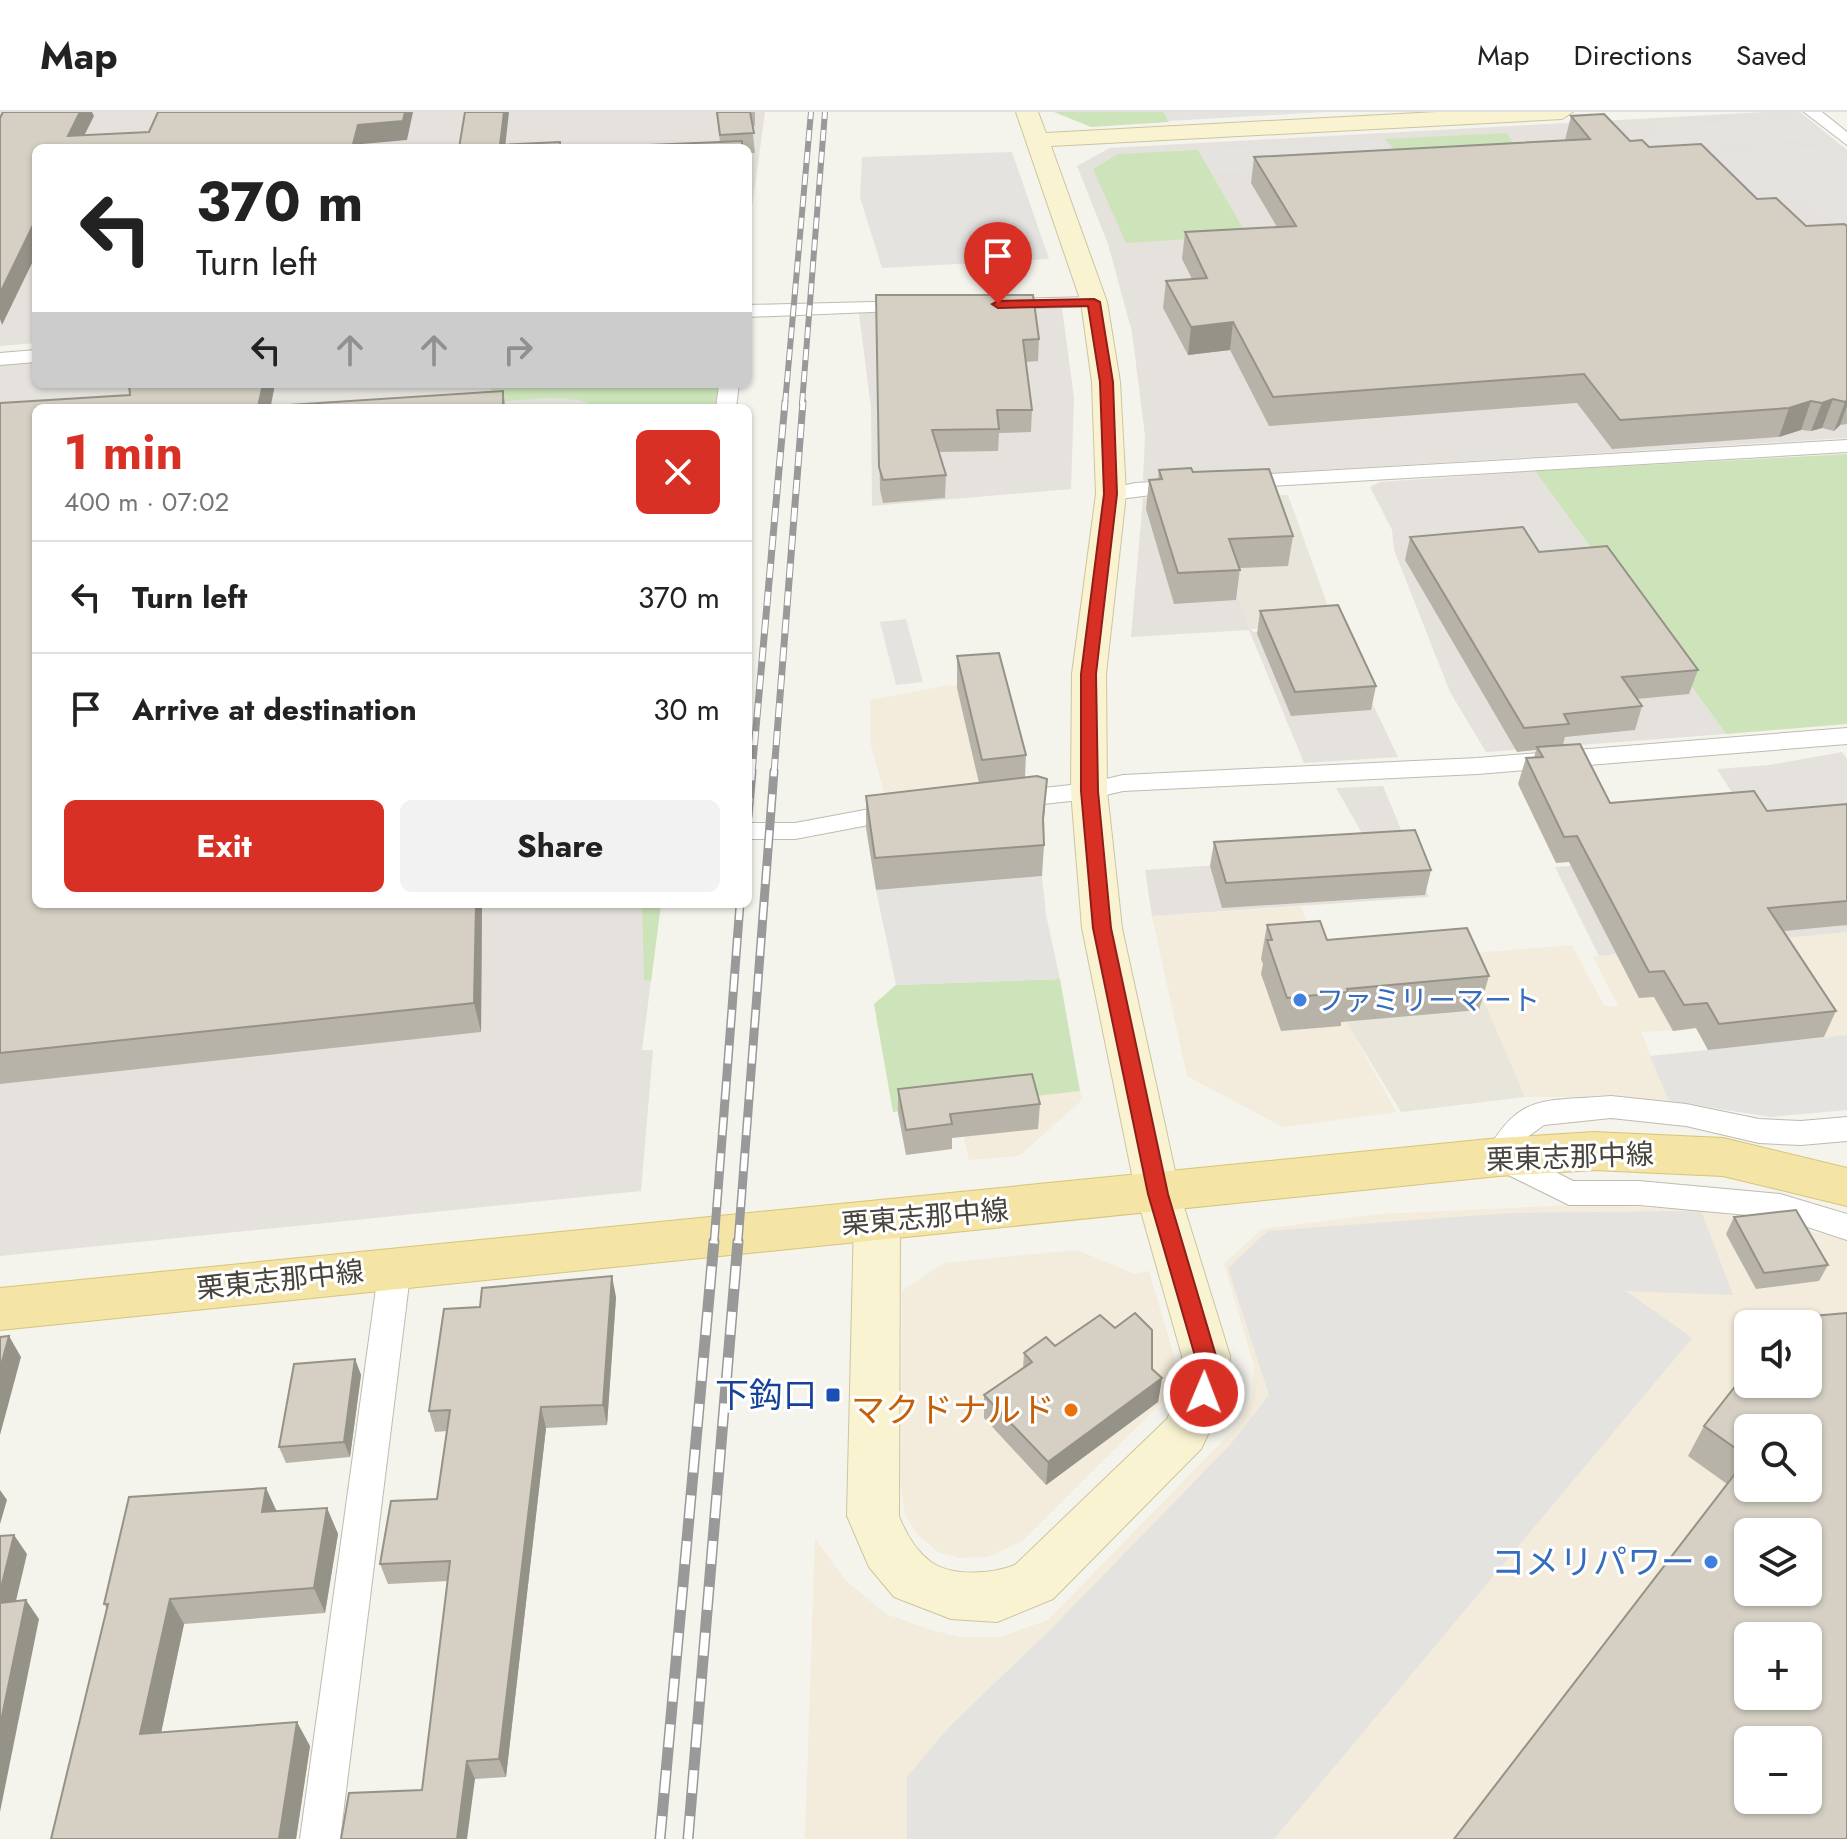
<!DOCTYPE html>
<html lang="en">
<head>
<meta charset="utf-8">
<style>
	:root { --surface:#fff; --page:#f2f2f2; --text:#222; --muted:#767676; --line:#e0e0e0; --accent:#d93025 }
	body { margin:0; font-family:Jost,"Noto Sans JP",sans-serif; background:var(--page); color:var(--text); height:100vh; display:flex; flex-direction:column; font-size:30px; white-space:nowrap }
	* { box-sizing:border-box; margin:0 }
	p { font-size:26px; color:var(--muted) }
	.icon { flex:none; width:44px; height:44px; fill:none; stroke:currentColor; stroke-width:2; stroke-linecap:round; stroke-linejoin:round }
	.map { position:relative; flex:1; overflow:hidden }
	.sheet { position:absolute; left:32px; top:292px; width:720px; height:504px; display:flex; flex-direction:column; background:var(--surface); border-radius:12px; box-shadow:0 2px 6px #0004 }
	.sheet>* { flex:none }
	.hud { position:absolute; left:32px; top:32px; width:720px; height:244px; border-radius:12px; box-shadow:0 2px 6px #0004; background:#fff; color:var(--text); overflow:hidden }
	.controls { position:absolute; left:1734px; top:1198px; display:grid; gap:16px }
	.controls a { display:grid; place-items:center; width:88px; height:88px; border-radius:12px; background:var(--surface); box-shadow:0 2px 6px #0004; font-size:40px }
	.pin { position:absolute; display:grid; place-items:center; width:68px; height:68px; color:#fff; margin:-82px -34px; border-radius:50% 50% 50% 0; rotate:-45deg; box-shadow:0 0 8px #0007 }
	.pin .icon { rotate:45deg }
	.me { position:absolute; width:88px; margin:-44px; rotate:1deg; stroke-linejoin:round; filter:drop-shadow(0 0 6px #0008) }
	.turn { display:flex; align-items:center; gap:28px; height:168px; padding:0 32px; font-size:36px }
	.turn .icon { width:104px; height:104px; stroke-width:2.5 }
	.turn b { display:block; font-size:56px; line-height:68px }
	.lanes { display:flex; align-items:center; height:76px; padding:0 32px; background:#0003; justify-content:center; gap:40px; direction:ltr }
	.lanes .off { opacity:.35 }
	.round { display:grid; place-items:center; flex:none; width:84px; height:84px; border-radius:12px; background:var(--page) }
	.summary { display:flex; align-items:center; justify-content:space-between; height:136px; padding:0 32px }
	h1 { font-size:48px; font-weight:700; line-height:60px; color:var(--accent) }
	.action { display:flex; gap:16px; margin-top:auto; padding:16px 32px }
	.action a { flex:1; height:92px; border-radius:12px; background:var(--accent); color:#fff; font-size:32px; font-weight:700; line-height:92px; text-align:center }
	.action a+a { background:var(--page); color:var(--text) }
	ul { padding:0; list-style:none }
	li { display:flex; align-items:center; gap:24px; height:112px; padding:0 32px; border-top:2px solid var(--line) }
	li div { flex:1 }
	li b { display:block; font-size:30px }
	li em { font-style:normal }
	header { display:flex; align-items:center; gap:48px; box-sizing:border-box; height:112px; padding:0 40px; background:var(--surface); border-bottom:2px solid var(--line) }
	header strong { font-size:38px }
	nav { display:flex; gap:44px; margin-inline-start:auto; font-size:28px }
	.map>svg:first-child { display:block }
</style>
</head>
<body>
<header>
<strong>Map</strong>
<nav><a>Map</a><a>Directions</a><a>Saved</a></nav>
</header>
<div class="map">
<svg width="1847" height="1727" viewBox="0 0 1847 1727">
	<rect width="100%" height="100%" fill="#f4f3ec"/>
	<g fill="#e8e5db">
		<polygon points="1288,383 1334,511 1250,517 1204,384"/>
		<polygon points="1464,842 1525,985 1401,1000 1350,916 1324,853"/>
	</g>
	<g fill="#f3ebdb" fill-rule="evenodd">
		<polygon points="998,569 1029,676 887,691 871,633 870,588 945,574"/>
		<polygon points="1301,795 1350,916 1396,1000 1283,1015 1187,964 1152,804"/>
		<polygon points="1847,820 1847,923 1708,938 1696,917 1641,920 1669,989 1623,985 1525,985 1464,842 1572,833 1604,894 1618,894 1593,845"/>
		<polygon points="1080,979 1082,988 1019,1044 969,1048 957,991"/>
		<path d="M1595,1092L1701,1099L1764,1108L1847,1128V1727H805L815,1426L845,1468L886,1502L928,1517L959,1525H1000L1048,1508L1241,1310L1252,1287L1254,1254L1224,1152L1262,1117L1381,1102ZM1748,1212H1808V1272H1748ZM1748,1316H1808V1376H1748ZM1748,1420H1808V1480H1748ZM1748,1524H1808V1584H1748ZM1748,1628H1808V1688H1748Z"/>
		<polygon points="1077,1138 1135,1162 1149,1159 1176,1251 1169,1283 1022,1429 988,1445 960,1446 938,1440 918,1423 905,1403 901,1375 902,1179 944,1151"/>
	</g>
	<g fill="#e5e2dd">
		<polygon points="0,0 765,0 748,125 748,36 36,36 36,231 0,234"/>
		<polygon points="1765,0 1800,0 1847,38 1847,326 1143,369 1145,324 1132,220 1108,132 1077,54 1110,36"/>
		<polygon points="1062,196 1074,286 1071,377 872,394 871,296 859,201"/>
		<polygon points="36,248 36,272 718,272 715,296 36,296 36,792 661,792 642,938 653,938 641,1079 0,1144 0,251"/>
		<polygon points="1535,359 1726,622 1486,640 1450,580 1394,438 1392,418 1370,375 1380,370"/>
		<polygon points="1204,384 1250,517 1254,520 1335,513 1398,645 1304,651 1249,518 1131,525 1143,386"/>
		<polygon points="1842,640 1847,647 1847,820 1599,844 1555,755 1769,739 1717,657 1769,653"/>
		<polygon points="1383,674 1429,785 1152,804 1145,758 1374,742 1336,676"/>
	</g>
	<g fill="#cde4ba">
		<polygon points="1054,0 1164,0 1169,10 1091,15"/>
		<polygon points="1507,21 1513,31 1527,30 1536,40 1403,47 1385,27"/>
		<polygon points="1198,38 1245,120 1239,124 1126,131 1093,57 1118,42"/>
		<polygon points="491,272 718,272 715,296 602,296 579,288 552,286 490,290"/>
		<polygon points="1847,342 1847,612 1726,622 1535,359"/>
		<polygon points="642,792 661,792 651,869 644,868"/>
		<polygon points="1060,867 1080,979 893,1000 874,892 896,873"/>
	</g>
	<g fill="#e4e3e0">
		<polygon points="1164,0 1325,0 1168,9"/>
		<polygon points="1803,7 1826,26 1635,37 1626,27 1670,26 1661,15"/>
		<polygon points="1381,28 1399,50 1212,61 1198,38"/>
		<polygon points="1837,34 1847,43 1847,123 1806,85 1742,90 1697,44"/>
		<polygon points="1012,40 1049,147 882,156 860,85 862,45"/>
		<polygon points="906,507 923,570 896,573 880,510"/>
		<polygon points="1042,764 1046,803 1060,867 896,873 876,778"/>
		<polygon points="1847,923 1847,998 1771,1005 1669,989 1650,944"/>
		<polygon points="1701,1099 1733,1183 1626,1179 1692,1226 1274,1727 907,1727 907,1665 950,1614 1050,1518 1230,1333 1269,1283 1228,1156 1268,1119 1510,1101"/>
	</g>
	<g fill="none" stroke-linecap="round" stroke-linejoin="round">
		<defs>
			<g id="street">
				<polygon points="1804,0 1822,0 1847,20 1847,33"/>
				<polygon points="1094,185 1103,190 1100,194 999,197 990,192 999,187"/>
				<polygon points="913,189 919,190 922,194 919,198 748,205 748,193"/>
				<polygon points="36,238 36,250 0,253 0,241"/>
				<polygon points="719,272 739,272 736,296 716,296"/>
				<polygon points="1847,328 1847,340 1235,376 1225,370 1235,364"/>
				<polygon points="1185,368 1195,374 1192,378 1111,388 1100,382 1104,378 1135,371"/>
				<polygon points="1847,616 1847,632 1477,662 1123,679 1089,687 1007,696 998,694 994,688 998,682 1007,680 1089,671 1123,663 1477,646"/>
				<polygon points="902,691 911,693 915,699 911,705 795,727 748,727 748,711 795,711"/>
				<path d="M1611,984L1686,992L1759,1007L1801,1009L1847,1005V1029L1801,1033L1759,1031L1686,1014L1611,1006L1544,1013L1526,1026L1517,1040L1573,1069H1639L1780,1082L1847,1102V1128L1780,1106L1639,1093H1569L1488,1053L1484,1045C1519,979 1544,990 1611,984Z"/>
				<polygon points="395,1142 406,1146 411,1155 340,1727 300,1727 379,1155 384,1146"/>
			</g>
			<path id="secondary" d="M1016,0H1038L1046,21L1437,0H1573L1562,7L1051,34L1107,190L1120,270L1126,382L1106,562L1107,679L1122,816L1180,1082L1230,1244L1228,1281L1201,1337L1053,1487L997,1510L951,1507L894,1485L869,1455L847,1404L854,1109L861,1096L877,1091L893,1096L900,1109L899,1404C905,1420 916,1439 931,1450C952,1465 993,1462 1015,1453L1167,1307L1180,1280L1182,1244L1136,1082L1082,816L1071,679L1072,562L1096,382L1092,270L1081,190Z"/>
			<polygon id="primary" points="1594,1020 1723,1026 1847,1056 1847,1094 1723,1064 1594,1058 1499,1064 0,1218 0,1176 1499,1026"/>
		</defs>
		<use href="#street" stroke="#bfbbb0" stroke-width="2"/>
		<use href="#secondary" stroke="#ccc59f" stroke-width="2"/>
		<use href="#primary" stroke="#d8c477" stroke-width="2"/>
		<use href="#street" fill="#fff" fill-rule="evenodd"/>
		<use href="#secondary" fill="#f9f3d2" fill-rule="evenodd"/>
		<use href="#primary" fill="#f4e5a6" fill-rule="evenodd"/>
		<defs>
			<g id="rail-far3">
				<polyline points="785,292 811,0"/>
				<polyline points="802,292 825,0"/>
			</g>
			<g id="rail-far2">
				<polyline points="752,661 785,290"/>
				<polyline points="774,661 803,290"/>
			</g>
			<g id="rail-far1">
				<polyline points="748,704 752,659"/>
				<polyline points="714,1131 740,792"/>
				<polyline points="738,1131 774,659"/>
			</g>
			<g id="rail">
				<polyline points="660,1727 714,1129"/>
				<polyline points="688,1727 738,1129"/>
			</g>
		</defs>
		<use href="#rail-far3" stroke="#999" stroke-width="6"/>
		<use href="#rail-far2" stroke="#999" stroke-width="7"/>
		<use href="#rail-far1" stroke="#999" stroke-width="9"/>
		<use href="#rail" stroke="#999" stroke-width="11"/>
		<use href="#rail-far3" stroke="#fff" stroke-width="4" stroke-dasharray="11" stroke-linecap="butt"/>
		<use href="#rail-far2" stroke="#fff" stroke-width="5" stroke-dasharray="14" stroke-linecap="butt"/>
		<use href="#rail-far1" stroke="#fff" stroke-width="6" stroke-dasharray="18" stroke-linecap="butt"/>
		<use href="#rail" stroke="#fff" stroke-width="8" stroke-dasharray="23" stroke-linecap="butt"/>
	</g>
	<g fill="#b7b3a8">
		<polygon points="716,0 755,0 755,14 752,14 755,41 748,41 748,36 651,36 720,30"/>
		<polygon points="1571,4 1630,29 1649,35 1757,87 1806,114 1847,114 1847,312 1840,313 1834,319 1822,316 1811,319 1801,318 1779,325 1612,337 1577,291 1269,314 1230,238 1188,243 1163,196 1166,169 1192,167 1182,147 1185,120 1277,115 1251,71 1254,45 1565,28"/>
		<polygon points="876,183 1039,227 1038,249 1026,250 1032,298 1031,320 999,321 998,339 939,340 946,363 945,386 883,391 880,378"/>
		<polygon points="129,272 275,272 271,294 503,279 506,296 36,296 482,792 481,920 0,972 0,291 130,283"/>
		<polygon points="1159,358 1193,360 1293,424 1288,454 1240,456 1236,488 1174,492 1146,397 1149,368 1158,367"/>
		<polygon points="1410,425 1539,440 1698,558 1689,582 1637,587 1642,594 1635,618 1565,625 1563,633 1610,691 1767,699 1847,692 1847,813 1784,819 1836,899 1824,925 1708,938 1696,916 1673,919 1654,885 1639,886 1569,750 1556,751 1518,672 1526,646 1534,646 1536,638 1517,640 1405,448"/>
		<polygon points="1260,499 1376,574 1371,598 1291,604 1257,522"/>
		<polygon points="957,544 1026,643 1025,665 1045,698 1043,715 1044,733 1042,764 876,778 866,716 866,684 979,671 957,576"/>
		<polygon points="1214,730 1431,758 1425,783 1222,796 1210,754"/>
		<polygon points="1267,813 1327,828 1489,864 1479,898 1341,910 1341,914 1281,919 1261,862 1263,852 1261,847"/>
		<polygon points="898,977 1040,992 1038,1017 952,1026 952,1037 906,1043 898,1001"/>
		<polygon points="1734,1105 1828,1153 1819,1169 1756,1177 1726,1122"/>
		<polygon points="616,1185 607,1313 546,1316 506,1665 475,1667 422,1678 448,1469 388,1472 380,1452 437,1387 447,1319 435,1320 429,1299 480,1195"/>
		<polygon points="1847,1201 1847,1727 1727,1372 1688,1344 1704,1314"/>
		<polygon points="1115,1216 1162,1266 1158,1290 1046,1373 984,1306 984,1283 1023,1256 1024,1241"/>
		<polygon points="355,1247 361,1263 350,1345 286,1351 279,1335"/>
		<polygon points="327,1396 338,1422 325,1501 184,1512 161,1620 310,1634 296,1727 51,1727 107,1497 104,1492 277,1399"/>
	</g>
	<g fill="#959288">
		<polygon points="80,0 92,0 94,4 78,36 68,24"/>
		<polygon points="405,0 413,0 407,28 362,32 361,36 352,36 358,13"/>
		<polygon points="504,0 509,0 505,36 500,33"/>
		<polygon points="36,107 36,143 2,213 0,207 0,181"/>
		<polygon points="1233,210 1230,238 1188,243 1191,215"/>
		<polygon points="263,272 275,272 270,296 258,295"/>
		<polygon points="1833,287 1822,316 1811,319 1822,291"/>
		<polygon points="1847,288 1847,294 1840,313 1834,319 1845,290"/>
		<polygon points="1811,289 1801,318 1779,325 1789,296"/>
		<polygon points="476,792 482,792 481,920 474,891"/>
		<polygon points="612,1164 616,1185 607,1313 603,1293"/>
		<polygon points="9,1224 21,1245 0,1323 0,1257"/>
		<polygon points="355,1247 361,1263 350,1345 344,1330"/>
		<polygon points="1162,1266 1158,1290 1046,1373 1048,1350"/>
		<polygon points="541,1295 546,1316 506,1665 499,1647"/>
		<polygon points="266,1376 278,1402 262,1400"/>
		<polygon points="0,1378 7,1388 0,1412"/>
		<polygon points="327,1396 338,1422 325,1501 314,1476"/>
		<polygon points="14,1423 27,1442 11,1510 0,1495 0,1480"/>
		<polygon points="170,1487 184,1512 156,1645 140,1622"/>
		<polygon points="26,1488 39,1507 0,1700 0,1614"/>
		<polygon points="297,1610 310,1634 296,1727 279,1727"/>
		<polygon points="467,1649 475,1667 467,1727 457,1727"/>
	</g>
	<g fill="#d5d0c3" stroke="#959288" stroke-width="2" fill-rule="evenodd">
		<polygon points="3,0 80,0 68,24 149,20 158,0 405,0 403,9 358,13 352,36 36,36 36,107 0,181 0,6"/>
		<polygon points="465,0 504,0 500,33 560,30 560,36 459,36"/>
		<polygon points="717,0 750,0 754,21 720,23"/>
		<polygon points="1604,2 1630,29 1642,28 1649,35 1701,32 1757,87 1776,86 1806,114 1844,112 1847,114 1847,288 1845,290 1833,287 1822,291 1811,289 1789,296 1620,308 1584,262 1273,285 1233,210 1191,215 1166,169 1207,166 1185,120 1296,114 1254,45 1590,27 1571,4"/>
		<polygon points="742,29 742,36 651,36 650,33"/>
		<polygon points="876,183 1033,183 1039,227 1023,228 1032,298 997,298 999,317 932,318 946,363 883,368 879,355"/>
		<polygon points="129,272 263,272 258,295 503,279 503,296 36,296 36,792 476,792 474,891 0,941 0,291 130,283"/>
		<polygon points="1191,356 1193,360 1269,357 1293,424 1229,427 1240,458 1178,461 1149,368 1162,367 1159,358"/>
		<polygon points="1523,415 1539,440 1607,434 1698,558 1622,565 1642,594 1564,602 1569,612 1524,616 1410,425"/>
		<polygon points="1338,493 1376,574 1295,580 1260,499"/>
		<polygon points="999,541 1026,643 982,648 957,544"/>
		<polygon points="1580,632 1610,691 1754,679 1767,699 1847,692 1847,789 1768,796 1836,899 1719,912 1707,891 1684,893 1664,859 1649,860 1577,724 1564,725 1526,646 1543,645 1537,635"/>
		<polygon points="1037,664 1047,667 1043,706 1044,733 875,746 866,684"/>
		<polygon points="1415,718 1431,758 1226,771 1214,730"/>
		<polygon points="1320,809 1327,828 1467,816 1489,864 1347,877 1348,880 1287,886 1267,828 1272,828 1267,813"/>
		<polygon points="1032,962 1040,992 950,1002 952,1012 906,1018 898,977"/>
		<polygon points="1796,1098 1828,1153 1764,1161 1734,1105"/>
		<polygon points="612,1164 603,1293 541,1295 499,1647 467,1649 457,1727 341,1727 349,1681 422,1678 450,1449 380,1452 391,1389 437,1387 450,1298 429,1299 444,1197 480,1195 482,1176"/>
		<polygon points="1135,1201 1152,1218 1152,1257 1162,1266 1048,1350 984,1283 1032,1250 1024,1241 1046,1225 1055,1234 1100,1203 1115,1216"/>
		<path d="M1847,1201V1727H1454L1748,1345V1376H1808V1316H1748V1345L1704,1314L1748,1258V1272H1808V1212H1784L1789,1206ZM1748,1420H1808V1480H1748ZM1748,1524H1808V1584H1748ZM1748,1628H1808V1688H1748Z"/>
		<polygon points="9,1224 0,1257 0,1225"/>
		<polygon points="355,1247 344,1330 279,1335 294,1252"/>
		<polygon points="266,1376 262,1400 327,1396 314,1476 170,1487 140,1622 297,1610 279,1727 51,1727 108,1492 104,1492 129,1385"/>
		<polygon points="14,1423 0,1480 0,1424"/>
		<polygon points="26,1488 0,1614 0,1491"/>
	</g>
	<polygon fill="#d93025" stroke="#8d1f18" stroke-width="2" points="1094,187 1100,190 1113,270 1117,382 1096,562 1098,679 1111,816 1168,1082 1216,1244 1215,1281 1212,1288 1204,1290 1196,1288 1193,1281 1195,1244 1148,1082 1093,816 1081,679 1081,562 1104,382 1100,270 1088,194 998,196 992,192 998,189"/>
	<g fill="#3f7fe0" stroke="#fff" stroke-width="3">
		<circle cx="1300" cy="888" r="8"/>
		<circle cx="1711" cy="1450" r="8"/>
	</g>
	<rect fill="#1a4fb4" stroke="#fff" stroke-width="3" x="825" y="1275" width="16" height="16" rx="4"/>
	<circle fill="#e8710a" stroke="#fff" stroke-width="3" cx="1071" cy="1298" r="8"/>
	<g text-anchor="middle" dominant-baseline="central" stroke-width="6" stroke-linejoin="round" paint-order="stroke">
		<g font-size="28" fill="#366cbe" stroke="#fff" text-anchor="start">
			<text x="1316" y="888">ファミリーマート</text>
		</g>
		<g font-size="28" fill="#48443b" stroke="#fff">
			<text transform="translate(1570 1045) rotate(-2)">栗東志那中線</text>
			<text transform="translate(925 1105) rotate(-5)">栗東志那中線</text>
			<text transform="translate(280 1168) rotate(-6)">栗東志那中線</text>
		</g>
		<g font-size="34" fill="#164399" stroke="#fff" text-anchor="end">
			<text x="817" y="1283">下鈎口</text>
		</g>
		<g font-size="34" fill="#c56008" stroke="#fff" text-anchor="end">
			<text x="1055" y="1298">マクドナルド</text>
		</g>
		<g font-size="34" fill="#366cbe" stroke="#fff" text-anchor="end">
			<text x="1695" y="1450">コメリパワー</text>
		</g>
	</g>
</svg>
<div class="controls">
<a><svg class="icon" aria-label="sound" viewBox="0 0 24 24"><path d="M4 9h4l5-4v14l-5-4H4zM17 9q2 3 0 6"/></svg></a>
<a><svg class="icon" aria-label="search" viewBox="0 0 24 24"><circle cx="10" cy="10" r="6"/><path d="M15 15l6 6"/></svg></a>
<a><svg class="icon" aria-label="layers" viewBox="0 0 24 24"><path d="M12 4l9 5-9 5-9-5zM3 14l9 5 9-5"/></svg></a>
<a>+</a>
<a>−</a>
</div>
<div class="pin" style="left:998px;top:192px;background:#d93025"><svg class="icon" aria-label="arrive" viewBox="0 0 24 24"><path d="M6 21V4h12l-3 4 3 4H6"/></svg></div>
<svg class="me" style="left:1204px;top:1281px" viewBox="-20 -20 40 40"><circle r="17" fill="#d93025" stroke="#fff" stroke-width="3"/><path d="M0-11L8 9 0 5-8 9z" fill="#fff"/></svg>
<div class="hud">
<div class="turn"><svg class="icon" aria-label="left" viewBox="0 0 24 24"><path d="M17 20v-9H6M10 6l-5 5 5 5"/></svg><div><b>370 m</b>Turn left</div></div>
<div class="lanes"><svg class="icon" aria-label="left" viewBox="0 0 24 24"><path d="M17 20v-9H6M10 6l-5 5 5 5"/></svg><svg class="icon off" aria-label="ahead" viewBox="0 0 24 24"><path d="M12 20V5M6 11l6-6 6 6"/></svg><svg class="icon off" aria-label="ahead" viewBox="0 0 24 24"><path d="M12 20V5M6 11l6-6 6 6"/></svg><svg class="icon off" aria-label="right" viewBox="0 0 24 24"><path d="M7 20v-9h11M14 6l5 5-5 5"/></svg></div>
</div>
<section class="sheet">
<div class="summary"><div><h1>1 min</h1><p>400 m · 07:02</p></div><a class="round" style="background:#d93025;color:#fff"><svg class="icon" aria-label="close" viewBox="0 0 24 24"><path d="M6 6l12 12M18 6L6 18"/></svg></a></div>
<ul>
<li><svg class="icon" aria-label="left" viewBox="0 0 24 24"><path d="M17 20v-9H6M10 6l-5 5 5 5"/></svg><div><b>Turn left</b></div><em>370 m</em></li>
<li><svg class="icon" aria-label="arrive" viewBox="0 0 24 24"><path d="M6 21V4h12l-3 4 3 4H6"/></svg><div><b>Arrive at destination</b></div><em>30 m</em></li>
</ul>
<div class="action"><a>Exit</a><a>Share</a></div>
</section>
</div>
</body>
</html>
